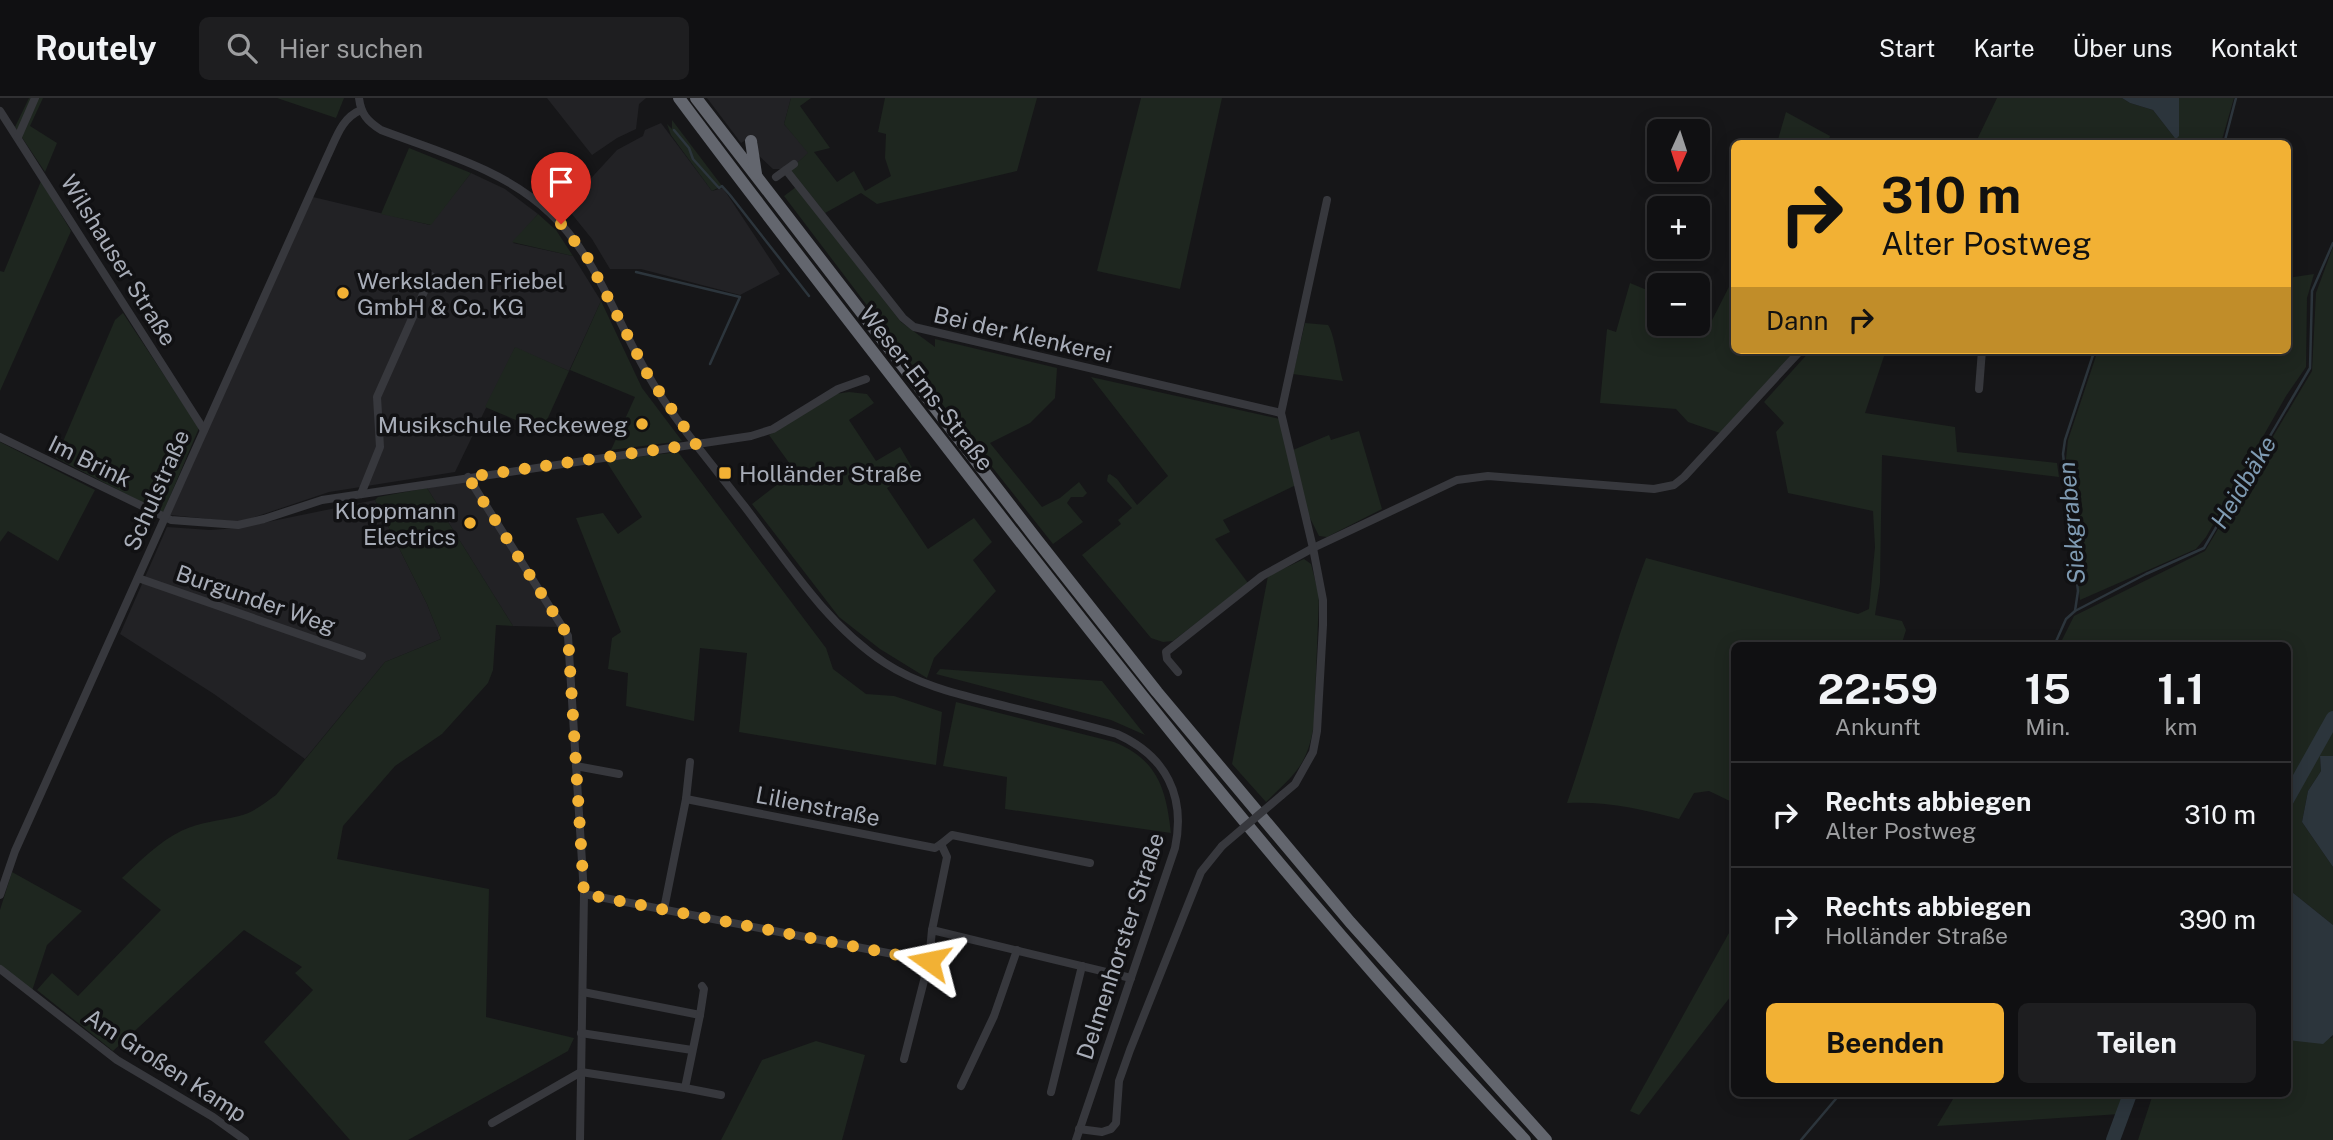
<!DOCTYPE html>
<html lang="de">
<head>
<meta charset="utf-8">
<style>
	:root { --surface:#101012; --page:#1e1e20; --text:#f1f3f6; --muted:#9c9d9f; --line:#303032; --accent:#f2b134 }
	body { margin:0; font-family:"Public Sans",sans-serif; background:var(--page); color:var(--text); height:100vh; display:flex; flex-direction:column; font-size:26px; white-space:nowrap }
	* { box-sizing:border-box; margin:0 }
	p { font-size:23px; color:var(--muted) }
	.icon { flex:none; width:38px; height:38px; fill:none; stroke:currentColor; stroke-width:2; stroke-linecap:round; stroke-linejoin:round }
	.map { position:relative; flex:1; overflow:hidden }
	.side { position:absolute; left:1731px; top:544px; width:560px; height:455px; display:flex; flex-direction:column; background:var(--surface); border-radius:10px; box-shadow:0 4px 18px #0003,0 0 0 2px var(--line) }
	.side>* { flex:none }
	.top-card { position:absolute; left:1731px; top:42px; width:560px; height:214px; border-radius:10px; box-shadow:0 4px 18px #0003,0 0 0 2px var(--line); background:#f2b134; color:#111; overflow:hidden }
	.needle { width:46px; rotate:183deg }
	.controls { position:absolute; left:1647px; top:21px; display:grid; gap:14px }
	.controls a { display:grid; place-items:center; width:63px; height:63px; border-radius:10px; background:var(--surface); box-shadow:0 4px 18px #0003,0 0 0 2px var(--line); font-size:35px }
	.pin { position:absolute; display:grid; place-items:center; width:60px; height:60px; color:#fff; margin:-72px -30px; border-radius:50% 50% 50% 0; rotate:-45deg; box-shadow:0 0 7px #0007 }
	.pin .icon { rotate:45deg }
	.me { position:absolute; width:77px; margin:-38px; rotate:282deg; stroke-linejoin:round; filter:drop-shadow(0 0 5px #0008) }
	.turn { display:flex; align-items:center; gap:24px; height:147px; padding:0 35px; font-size:32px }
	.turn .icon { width:91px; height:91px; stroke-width:2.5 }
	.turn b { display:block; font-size:49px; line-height:60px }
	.then { display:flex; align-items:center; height:66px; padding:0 35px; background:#0003; gap:14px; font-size:26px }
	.eta { display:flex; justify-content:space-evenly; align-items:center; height:119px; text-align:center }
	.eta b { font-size:42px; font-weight:700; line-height:49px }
	.action { display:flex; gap:14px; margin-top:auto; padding:14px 35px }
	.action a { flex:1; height:80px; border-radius:10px; background:var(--accent); color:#111; font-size:28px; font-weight:700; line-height:80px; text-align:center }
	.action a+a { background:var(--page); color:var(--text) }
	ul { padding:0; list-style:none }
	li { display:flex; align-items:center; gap:21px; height:105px; padding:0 35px; border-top:2px solid var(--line) }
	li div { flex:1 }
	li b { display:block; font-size:26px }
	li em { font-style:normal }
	header { display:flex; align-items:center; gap:42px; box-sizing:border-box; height:98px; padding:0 35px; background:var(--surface); border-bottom:2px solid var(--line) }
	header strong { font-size:33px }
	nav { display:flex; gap:38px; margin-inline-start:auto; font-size:24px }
	.search { width:490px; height:63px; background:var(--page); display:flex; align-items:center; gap:18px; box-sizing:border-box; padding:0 24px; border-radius:10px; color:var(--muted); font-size:26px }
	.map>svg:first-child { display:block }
</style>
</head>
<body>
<header>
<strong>Routely</strong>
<div class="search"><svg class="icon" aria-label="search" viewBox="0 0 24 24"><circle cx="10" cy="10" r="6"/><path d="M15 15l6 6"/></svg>Hier suchen</div>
<nav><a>Start</a><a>Karte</a><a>Über uns</a><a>Kontakt</a></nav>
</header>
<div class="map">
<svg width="2333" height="1042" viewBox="0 0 2333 1042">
	<rect width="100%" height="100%" fill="#161618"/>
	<g fill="#222225">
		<polygon points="547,0 646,0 639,6 636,31 617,40 592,57"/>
		<polygon points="707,0 791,0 784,26 809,55 790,71 773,71 756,55 758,44 746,42 741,45"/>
		<polygon points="661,25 712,93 723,90 780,176 740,197 641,171 610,171 592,141 571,115 571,102 617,52 643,38 645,32"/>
		<polygon points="471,75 505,91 538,116 513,145 573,158 601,203 569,273 515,250 455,374 329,394 240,424 170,417 313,99 430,127"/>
		<polygon points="466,383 535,490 558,529 513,528 427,390"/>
		<polygon points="375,402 427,506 441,541 385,564 305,661 214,596 120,536 167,429 210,432 238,430"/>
	</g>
	<g fill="#1e261f">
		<polygon points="29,0 43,0 30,28 57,45 45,74 15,29"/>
		<polygon points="277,0 344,0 336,20"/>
		<polygon points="791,0 811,0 800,8 830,50 814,54 837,84 854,73 865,93 891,78 885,60 886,36 878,34 885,0 1037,0 1017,73 885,104 877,106 861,95 825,115 790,71 808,55 784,26"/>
		<polygon points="1141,0 1222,0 1180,191 1097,173"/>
		<polygon points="1997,0 2122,0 2130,5 2153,12 2174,39 2179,38 2179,0 2234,0 2221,45 1975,46"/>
		<polygon points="1786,14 1830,38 1828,45 1777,45"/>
		<polygon points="672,22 722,88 712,93 671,37 667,26 672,31"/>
		<polygon points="409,50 471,75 431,127 381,116"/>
		<polygon points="41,83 71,133 0,293 0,173 4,174"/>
		<polygon points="796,89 901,224 935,249 935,241 1057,270 1055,300 1030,325 990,345 1042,409 1060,400 1079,384 1087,395 1083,399 1071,399 1067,405 1083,424 1053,446 935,297 784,98"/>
		<polygon points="538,116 556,132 573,158 512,144"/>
		<polygon points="2333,149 2333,658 2320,658 2321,673 2308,693 2302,724 2333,769 2333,827 2287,790 2287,548 2059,548 2074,518 2205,453 2312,273 2316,195"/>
		<polygon points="2314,176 2307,200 2306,269 2286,298 2206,439 2196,451 2080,502 2066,361 2068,342 2098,252 2287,252 2287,180"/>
		<polygon points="1734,179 1734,252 1797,252 1720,335 1688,324 1676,311 1600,305 1607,231 1616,234 1630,185 1659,197 1659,226 1695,226 1706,234"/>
		<polygon points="601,203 642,290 682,343 611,352 635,299 570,272"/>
		<polygon points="123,215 199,330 163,415 56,360 115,222"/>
		<path d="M1305,225L1328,227C1334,234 1339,271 1343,283L1293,276Z"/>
		<polygon points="515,249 569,273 542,333 485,309"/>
		<path d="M1811,252H1886L1865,315L1955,329L1957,354L2057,365L2059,379L1882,357L1880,485L1875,517L1902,523L1906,532L1901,548H1734V705L1709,693L1694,695L1679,721C1642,711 1606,703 1567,705C1595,624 1616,540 1646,460L1858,516L1869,511L1875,449L1873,413L1788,395L1776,334L1784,325L1764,304Z"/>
		<polygon points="1091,279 1280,321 1296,387 1223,422 1230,434 1215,441 1248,485 1173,543 1163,544 1151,540 1082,457 1121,426 1118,422 1132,410 1107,383 1108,377 1110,376 1117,381 1137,407 1168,378"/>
		<polygon points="849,294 867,296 874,305 849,322 876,363 900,349 914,373 887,390 928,451 974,420 992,444 973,462 996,493 934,560 927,580 880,551 839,519 752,406 795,373 769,337 835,296"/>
		<polygon points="1359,333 1382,411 1327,439 1319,438 1308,416 1293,352 1329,337 1331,342"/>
		<polygon points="0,344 95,392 58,463 8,433 0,444"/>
		<polygon points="678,354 826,550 833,571 866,596 894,598 942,614 936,667 739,634 747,555 700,550 694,623 626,608 628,575 608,571 612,540 621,534 576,420 603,415 618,436 642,419 606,363"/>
		<path d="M427,390L513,528L496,527L493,572L488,585L442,636L395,668L343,728L337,761L489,791L486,919L574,940L568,953L408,1042H350L264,944L313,892L295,875L302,869L244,832L113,953L37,892L52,875L78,898L161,812L122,780C140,763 159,744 181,733C200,724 219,723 239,718C253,715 265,705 276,697L385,564L441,541L427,506L375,402L378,399Z"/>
		<path d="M1304,461L1311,466L1319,497L1314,626C1307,669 1295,675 1266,704L1232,666L1268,478Z"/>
		<polygon points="940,571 1102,583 1145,637 1111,622 936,576"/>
		<path d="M956,604L1114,644C1158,662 1166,691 1171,735L1005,711L1007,679L943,668Z"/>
		<polygon points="12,774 82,813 47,847 32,893 0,867 0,812"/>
		<polygon points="1734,826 1734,894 1639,1017 1630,1013"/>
		<polygon points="2333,937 2333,1042 2138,1042 2153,996 2287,996 2287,942 2305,943 2332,940"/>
		<polygon points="816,943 865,957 842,1042 721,1042 762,962"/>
		<polygon points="1956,996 2127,996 2120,1016 1937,1028"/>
	</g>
	<g fill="#2c353c">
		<polygon points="2122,0 2179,0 2179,38 2176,41 2174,39 2153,12 2130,5"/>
		<polygon points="2320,658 2333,658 2333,769 2302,724 2308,693 2321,673"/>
		<polygon points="2287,790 2333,827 2333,937 2323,946 2287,942"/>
	</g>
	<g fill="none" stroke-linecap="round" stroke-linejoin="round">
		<g stroke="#2c353c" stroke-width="2.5">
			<polyline points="674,32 689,50 693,61 719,90 722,88 730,97 809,198"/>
			<polyline points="2224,46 2236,0"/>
			<polyline points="636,174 740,199 710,266"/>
			<polyline points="2075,513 2078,493 2063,356 2065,342 2093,257"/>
			<polyline points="2054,548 2066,521 2075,513 2146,476 2204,450 2310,270 2312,193 2333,145"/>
			<polyline points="1801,1042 1840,996"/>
		</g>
		<g stroke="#2c353c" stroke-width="14">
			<polyline points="2287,702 2333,620"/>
			<polyline points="2113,1042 2130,996"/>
		</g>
		<g stroke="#37383d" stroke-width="8">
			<path d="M359,0C361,16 367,23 381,32C439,54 504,71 550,115C597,159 616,223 648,277C675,324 712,366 745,409C787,464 827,527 885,565C917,586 953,595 989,604C1032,615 1075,624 1117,636C1166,658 1186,698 1175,750L1076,1042"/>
			<polyline points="0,13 204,332"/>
			<polyline points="18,39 35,0"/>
			<polyline points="786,72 903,220 914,229 1281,315"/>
			<polyline points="776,79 794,66"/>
			<polyline points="1979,291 1982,252"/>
			<polyline points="0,339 171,422 238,427 264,421 322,402 751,338 773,331 838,291 866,281"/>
			<polyline points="468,379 568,538 584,796 580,1042"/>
			<polyline points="361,396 380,349 377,299 431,178"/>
			<polyline points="138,480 362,558"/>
			<polyline points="1178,574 1167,561 1166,554 1262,478 1313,450 1457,382 1488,378 1654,391 1674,387 1684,379 1801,252"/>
			<polyline points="576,668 619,676"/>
			<polyline points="1282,697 1295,686 1313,654 1317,633 1323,527 1323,502 1313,450 1281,315 1327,102"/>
			<polyline points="686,701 935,750 941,746 947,759 932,832"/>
			<polyline points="941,746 952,737 1090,765"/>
			<polyline points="584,796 929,863 932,832 1131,880"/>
			<path d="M0,797L15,753L327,59C336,41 341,20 361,12"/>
			<polyline points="664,811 686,701 690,664"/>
			<polyline points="0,871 117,962 213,1019 245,1042"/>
			<polyline points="583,894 700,917 704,891 702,888"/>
			<polyline points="581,935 692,952"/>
			<polyline points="904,961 929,863"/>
			<polyline points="961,988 994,918 1017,852"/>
			<polyline points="685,990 721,997"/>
			<polyline points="1051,994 1082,868"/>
			<polyline points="492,1025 581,974 685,990 700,917"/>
			<polyline points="1079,1031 1102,1034 1111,1031 1116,1025 1119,983 1130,952 1201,774 1222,748"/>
		</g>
		<g stroke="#63666e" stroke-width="12">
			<path d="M679,0C766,117 856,232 946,348C1130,586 1318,823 1525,1042"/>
			<polyline points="696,0 1037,442 1157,594 1350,824 1546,1042"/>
			<polyline points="751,43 756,76"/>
		</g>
		<polyline stroke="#37383d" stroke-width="8" points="1222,748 1282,697"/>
	</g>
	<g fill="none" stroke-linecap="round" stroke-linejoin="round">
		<polyline stroke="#f2b134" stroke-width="12" stroke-dasharray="0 21.6" points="561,126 587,159 649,279 696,346 468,379 568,538 584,796 929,863"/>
	</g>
	<g fill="#f2b134" stroke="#111113" stroke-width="2.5">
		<circle cx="343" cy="195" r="7"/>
		<circle cx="642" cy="326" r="7"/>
		<rect x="718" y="368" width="14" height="14" rx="3.5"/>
		<circle cx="470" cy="425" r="7"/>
	</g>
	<g text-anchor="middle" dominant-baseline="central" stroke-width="7" stroke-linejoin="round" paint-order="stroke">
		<g font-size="23" fill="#a8adb8" stroke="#111113">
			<text transform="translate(119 162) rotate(58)">Wilshauser Straße</text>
			<text transform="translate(1023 236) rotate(13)">Bei der Klenkerei</text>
			<text transform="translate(927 290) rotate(52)">Weser-Ems-Straße</text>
			<text transform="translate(90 363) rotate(26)">Im Brink</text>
			<text transform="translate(156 392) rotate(-66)">Schulstraße</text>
			<text transform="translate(256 501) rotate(19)">Burgunder Weg</text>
			<text transform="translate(818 708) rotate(11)">Lilienstraße</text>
			<text transform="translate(1120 848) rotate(-72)">Delmenhorster Straße</text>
			<text transform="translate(166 967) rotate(33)">Am Großen Kamp</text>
		</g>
		<g font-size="23" fill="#a8adb8" stroke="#111113" text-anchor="start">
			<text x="357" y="182">Werksladen Friebel<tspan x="357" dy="26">GmbH &amp; Co. KG</tspan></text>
			<text x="628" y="326" text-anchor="end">Musikschule Reckeweg</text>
			<text x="739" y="375">Holländer Straße</text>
			<text x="456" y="412" text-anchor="end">Kloppmann<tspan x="456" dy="26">Electrics</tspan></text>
		</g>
		<g font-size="24" font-style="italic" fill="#7f9bb3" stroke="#111113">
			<text transform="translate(2243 384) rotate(-59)">Heidbäke</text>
			<text transform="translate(2071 425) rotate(-95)">Siekgraben</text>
		</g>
	</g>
</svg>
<div class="controls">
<a><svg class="needle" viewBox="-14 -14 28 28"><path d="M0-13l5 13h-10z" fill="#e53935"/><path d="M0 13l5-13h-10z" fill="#9c9d9f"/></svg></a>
<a>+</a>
<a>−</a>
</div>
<div class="pin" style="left:561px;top:126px;background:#d93025"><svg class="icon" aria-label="arrive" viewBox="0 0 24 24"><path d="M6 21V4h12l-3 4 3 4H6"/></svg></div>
<svg class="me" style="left:929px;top:863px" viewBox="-20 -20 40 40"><path d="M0-17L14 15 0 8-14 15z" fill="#f2b134" stroke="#fff" stroke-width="4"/></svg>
<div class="top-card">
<div class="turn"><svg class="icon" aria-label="right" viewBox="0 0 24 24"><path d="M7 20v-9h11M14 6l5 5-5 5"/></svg><div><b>310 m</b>Alter Postweg</div></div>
<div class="then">Dann<svg class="icon" aria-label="right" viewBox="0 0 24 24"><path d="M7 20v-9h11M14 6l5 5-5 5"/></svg></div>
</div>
<section class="side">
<div class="eta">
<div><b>22:59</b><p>Ankunft</p></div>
<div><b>15</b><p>Min.</p></div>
<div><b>1.1</b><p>km</p></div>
</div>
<ul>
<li><svg class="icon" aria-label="right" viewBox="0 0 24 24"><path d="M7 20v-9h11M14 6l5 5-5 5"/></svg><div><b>Rechts abbiegen</b><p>Alter Postweg</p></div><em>310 m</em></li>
<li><svg class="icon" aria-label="right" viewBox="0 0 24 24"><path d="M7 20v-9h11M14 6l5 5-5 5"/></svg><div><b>Rechts abbiegen</b><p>Holländer Straße</p></div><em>390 m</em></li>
</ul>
<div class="action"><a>Beenden</a><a>Teilen</a></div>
</section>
</div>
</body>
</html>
